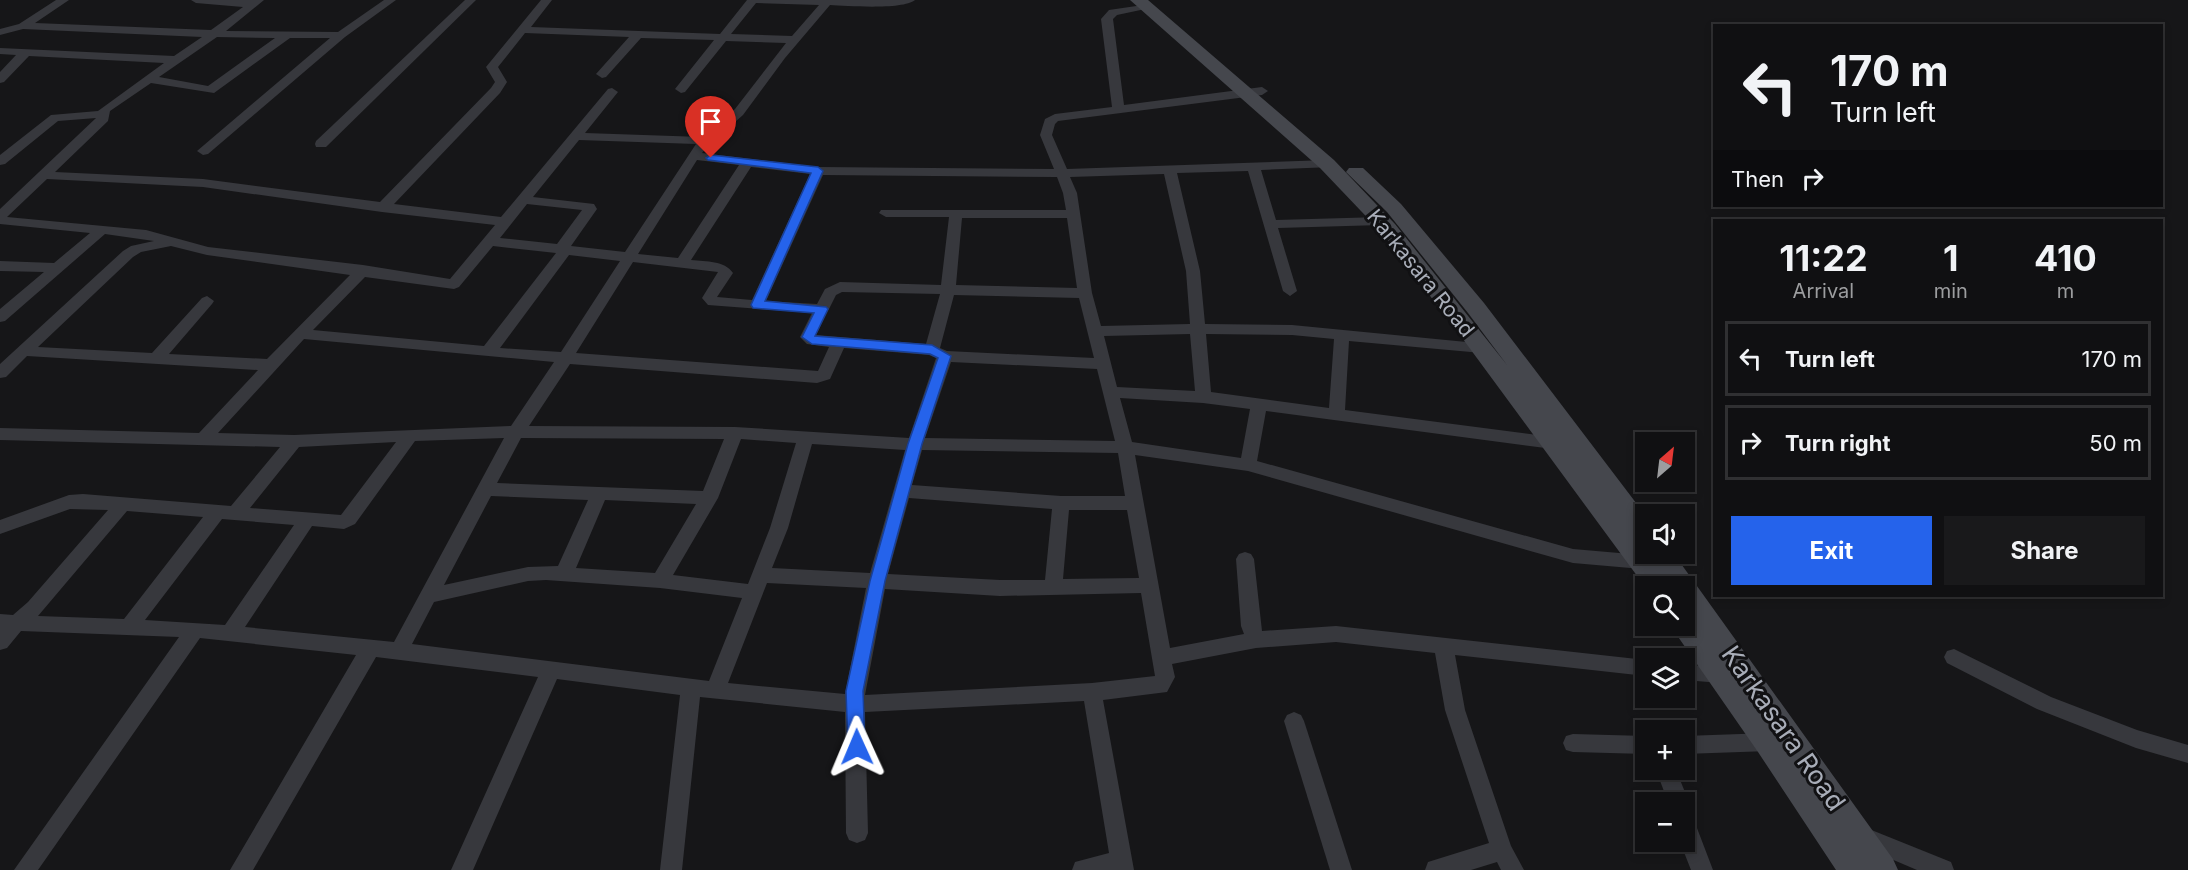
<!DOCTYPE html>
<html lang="en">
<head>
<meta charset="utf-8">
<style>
	:root { --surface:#101012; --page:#19191b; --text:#f1f3f6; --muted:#9c9d9f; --line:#303032; --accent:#2563eb }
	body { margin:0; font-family:Inter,sans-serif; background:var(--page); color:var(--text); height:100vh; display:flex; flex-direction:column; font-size:22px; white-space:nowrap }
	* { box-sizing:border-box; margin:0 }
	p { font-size:20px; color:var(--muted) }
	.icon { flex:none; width:33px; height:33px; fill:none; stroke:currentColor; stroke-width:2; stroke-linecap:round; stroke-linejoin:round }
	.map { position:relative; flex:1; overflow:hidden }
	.panel { position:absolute; left:1713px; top:219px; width:450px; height:378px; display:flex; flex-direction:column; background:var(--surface); border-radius:0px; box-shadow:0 3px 9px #0003,0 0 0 2px var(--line) }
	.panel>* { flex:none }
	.hud { position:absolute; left:1713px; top:24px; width:450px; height:183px; border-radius:0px; box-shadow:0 3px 9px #0003,0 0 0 2px var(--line); background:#101012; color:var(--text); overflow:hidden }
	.needle { width:39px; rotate:28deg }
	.controls { position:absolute; left:1635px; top:432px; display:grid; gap:12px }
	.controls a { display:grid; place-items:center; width:60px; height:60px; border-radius:0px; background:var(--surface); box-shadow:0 3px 9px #0003,0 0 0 2px var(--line); font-size:30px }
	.pin { position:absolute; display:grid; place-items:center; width:51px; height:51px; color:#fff; margin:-62px -26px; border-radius:50% 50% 50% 0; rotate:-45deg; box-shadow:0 0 6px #0007 }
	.pin .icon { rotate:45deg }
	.me { position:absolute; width:66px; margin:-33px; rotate:359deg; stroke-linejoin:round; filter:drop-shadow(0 0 4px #0008) }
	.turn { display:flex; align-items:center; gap:21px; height:126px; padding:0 18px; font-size:27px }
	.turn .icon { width:78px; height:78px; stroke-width:2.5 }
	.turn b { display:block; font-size:42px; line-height:51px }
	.then { display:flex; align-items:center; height:57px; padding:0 18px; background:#0003; gap:12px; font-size:22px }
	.eta { display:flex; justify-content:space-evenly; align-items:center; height:102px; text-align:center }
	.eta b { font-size:36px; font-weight:700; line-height:42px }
	.primary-button { display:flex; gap:12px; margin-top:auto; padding:12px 18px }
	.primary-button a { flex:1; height:69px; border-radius:0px; background:var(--accent); color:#fff; font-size:24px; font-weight:700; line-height:69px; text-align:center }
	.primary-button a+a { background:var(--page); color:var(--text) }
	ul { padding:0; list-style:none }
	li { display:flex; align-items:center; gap:18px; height:75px; margin:0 12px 9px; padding:0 6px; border:3px solid var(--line); border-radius:0px }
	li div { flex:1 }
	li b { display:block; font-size:22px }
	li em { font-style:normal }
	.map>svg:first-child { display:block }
</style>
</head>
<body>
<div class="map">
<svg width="2188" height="870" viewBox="0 0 2188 870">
	<rect width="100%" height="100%" fill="#161618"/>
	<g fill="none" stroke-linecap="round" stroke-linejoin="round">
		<g fill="#37383d" fill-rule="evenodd">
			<path d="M56,0H69L35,23L211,30L243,7L196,3L191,0H264L226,31L338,32L384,0H396L345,37L208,154L203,155L197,151L330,38H290L214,93L151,83L110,111L108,121L55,172L203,179L380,202L491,88L495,82L486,67L541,0H552L531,27L720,34L747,0H915C903,10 848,6 830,5L785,58L743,115L710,144L702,153L818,167L1054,169L1040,135L1045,119L1055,114L1112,107L1101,19L1109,10L1150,4V8L1117,15L1113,19L1124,105L1262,87L1268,91L1262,95L1058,121L1055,124L1052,135L1067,169L1327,160L1334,164L1332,167L1261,170L1276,220L1381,217L1388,221L1381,225L1278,228L1297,291L1290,296L1283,291L1248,171L1177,173L1200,271L1205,324L1292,325L1487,344L1490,348L1487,352L1482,353L1349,341L1345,410L1553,437L1559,439L1561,443L1559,447L1553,449L1266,411L1257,461L1573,549L1642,555L1648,557L1651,562L1648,567L1642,569L1573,563L1248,471L1135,455L1170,648L1244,634L1241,626L1236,559L1239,554L1245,552L1251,554L1254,559L1262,631L1336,626L1646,660V676L1455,655L1465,710L1511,846L1524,870H1501L1497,862L1471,870H1425L1428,862L1489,843L1445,710L1435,653L1336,642L1256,648L1172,664L1175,677L1167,692L1103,700L1134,870H1072L1075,862L1109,853L1084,701L865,712L868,833L865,840L857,843L849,840L846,833L845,712L700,697L682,870H660L680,695L557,679L473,870H451L538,677L376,657L253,870H230L356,655L200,638L38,870H14L179,637L21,631L7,648L0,650V614L13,615L28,602L108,510L70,509L0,534V520L69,495L83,494L231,506L280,447L0,440V428L199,433L258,370L27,356L6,377L0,378V364L123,251L131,246L154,241L105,234L5,321L0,322V309L44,272L0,271V261L54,263L90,233L0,224V209L96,118L58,121L5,164L0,165V155L51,115L98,111L164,63L29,56L4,82L0,83V72L16,55L0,54V48L174,56L202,37L23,29L0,35V29L19,24ZM756,3L819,5L792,36L731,34ZM525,33L629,37L596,74L602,78L606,77L641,38L714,40L675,89L681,93L685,92L726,41L786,43L735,109L702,137L585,133L618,92L612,88L608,89L501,217L394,204L500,93L507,82L498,67ZM217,37L275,38L208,86L159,77ZM579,140L696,144L625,252L571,246L597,209L594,204L533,197ZM697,160L739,165L678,258L638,254ZM751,167L810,174L752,300L717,297L733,273C724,260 707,262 691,260ZM1164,174L1186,271L1190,324L1101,326L1092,293L1077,193L1070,177ZM823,175L1057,177L1063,193L1066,210H881L879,213L886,217H949L941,285L840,282L825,289L817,304L766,301ZM47,179L203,187L382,212L495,225L450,279L363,265L208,247L146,230L7,217ZM527,204L582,210L557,244L500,238ZM962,218H1067L1077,288L956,285ZM171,246L207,255L350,275L267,359L169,354L212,304L214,301L207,296L202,298L152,353L38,347L133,257L141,252ZM493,246L556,253L484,346L313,330L365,277L454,289L459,287ZM569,255L620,261L561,352L500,348ZM633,262L718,272L702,298L708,305L812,313L800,337L807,344L829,347L818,371L576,353ZM842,292L940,294L926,344L816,335L836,295ZM954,295L1079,298L1094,358L947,351L940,348ZM1190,334L1195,391L1117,387L1104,336ZM1206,334L1292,335L1334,339L1329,408L1211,392ZM304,339L554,362L511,426L294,435L218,433ZM844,348L929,355L936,358L909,438L735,427L529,426L570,364L817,383L830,379ZM951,362L1097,369L1115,441L925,438ZM1120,398L1203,403L1250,409L1241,458L1132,442ZM504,438L394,642L245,627L312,526L344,529L355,524L415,441ZM521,438L724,439L703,491L497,483ZM741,439L796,443L770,528L748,584L673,575L718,498ZM396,442L341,515L250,508L299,447ZM812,444L905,450L870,573L772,568L788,528ZM922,450L1118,453L1125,496H1061L912,485ZM491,496L588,500L558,566L528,567L444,585ZM909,498L1052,509L1045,580H1000L888,574ZM605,500L696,504L655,573L576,568ZM1069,510H1127L1139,578L1063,579ZM127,511L203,517L124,619L38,616ZM222,519L294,525L225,625L145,620ZM546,580L660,588L742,598L709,681L412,644L434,602L528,581ZM767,583L866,588L845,694L728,683ZM885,589L1000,596L1141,593L1155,676L1092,683L865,695Z"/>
			<polygon points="465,0 476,0 326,147 316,147 315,144 316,141"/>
			<polygon points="1954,649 2051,697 2137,730 2188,745 2188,763 2136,748 2037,709 1947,663 1944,657 1947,651"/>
			<polygon points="1684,664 1728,669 1731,675 1728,681 1721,683 1684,680"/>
			<polygon points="1294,712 1301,715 1304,721 1352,870 1330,870 1284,721 1287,715"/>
			<polygon points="1769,733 1776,735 1779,742 1776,749 1769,751 1684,754 1684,736"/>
			<polygon points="1573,734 1646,736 1646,754 1573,752 1566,750 1563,743 1566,736"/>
			<polygon points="1656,770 1676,770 1689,802 1685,809 1684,802 1668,802"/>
			<polygon points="1684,812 1692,815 1713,870 1691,870 1680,842 1684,842"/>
			<polygon points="1864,827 1951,862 1954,870 1917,870 1856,844 1853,837 1856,830"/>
		</g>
		<polygon fill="#45474d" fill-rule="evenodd" points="1130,0 1148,0 1334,160 1395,224 1507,365 1468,313 1387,212 1346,172 1349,168 1363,168 1401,204 1484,303 1646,516 1646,546 1643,545 1646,554 1674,554 1893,859 1898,870 1836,870 1758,752 1674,631 1671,626 1684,626 1684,586 1646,588 1457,331 1381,232 1320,168"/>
	</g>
	<polygon fill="#2563eb" stroke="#184099" stroke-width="1.5" points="711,155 818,167 823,171 765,301 826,307 828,309 815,336 932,345 951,356 922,444 885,581 863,691 865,747 863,752 857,754 851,752 848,747 846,691 870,581 908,444 938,358 930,354 812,344 802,337 814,313 753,308 751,305 811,173 708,160 706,158"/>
	<g text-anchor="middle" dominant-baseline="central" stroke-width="6" stroke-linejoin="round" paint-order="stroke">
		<g font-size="21" fill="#a8adb8" stroke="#111113">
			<text transform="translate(1421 273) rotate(51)">Karkasara Road</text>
		</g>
		<g font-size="26" fill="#a8adb8" stroke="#111113">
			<text transform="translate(1784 728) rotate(55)">Karkasara Road</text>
		</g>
	</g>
</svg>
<div class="controls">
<a><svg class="needle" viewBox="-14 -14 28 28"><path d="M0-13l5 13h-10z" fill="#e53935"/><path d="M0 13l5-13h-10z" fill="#9c9d9f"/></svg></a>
<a><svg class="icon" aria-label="sound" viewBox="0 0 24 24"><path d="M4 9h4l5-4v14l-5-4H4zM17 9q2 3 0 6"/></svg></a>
<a><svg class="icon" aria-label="search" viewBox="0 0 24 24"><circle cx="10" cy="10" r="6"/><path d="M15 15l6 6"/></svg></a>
<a><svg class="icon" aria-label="layers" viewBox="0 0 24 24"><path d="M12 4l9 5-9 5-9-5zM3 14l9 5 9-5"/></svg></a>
<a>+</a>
<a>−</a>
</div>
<div class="pin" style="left:711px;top:158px;background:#d93025"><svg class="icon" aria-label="arrive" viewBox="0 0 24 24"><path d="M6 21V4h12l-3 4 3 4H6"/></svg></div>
<svg class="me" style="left:857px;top:747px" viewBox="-20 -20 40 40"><path d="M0-17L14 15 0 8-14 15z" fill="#2563eb" stroke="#fff" stroke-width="4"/></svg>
<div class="hud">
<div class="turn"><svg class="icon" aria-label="left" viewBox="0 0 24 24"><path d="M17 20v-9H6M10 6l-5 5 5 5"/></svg><div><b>170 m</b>Turn left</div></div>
<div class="then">Then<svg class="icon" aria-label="right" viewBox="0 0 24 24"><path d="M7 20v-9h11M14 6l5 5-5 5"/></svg></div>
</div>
<section class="panel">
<div class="eta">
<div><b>11:22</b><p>Arrival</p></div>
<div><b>1</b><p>min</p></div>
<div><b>410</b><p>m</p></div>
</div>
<ul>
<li><svg class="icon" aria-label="left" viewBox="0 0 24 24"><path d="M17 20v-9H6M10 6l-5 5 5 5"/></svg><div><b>Turn left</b></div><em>170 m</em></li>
<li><svg class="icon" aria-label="right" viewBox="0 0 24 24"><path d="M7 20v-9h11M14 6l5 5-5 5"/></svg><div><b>Turn right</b></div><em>50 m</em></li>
</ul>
<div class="primary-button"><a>Exit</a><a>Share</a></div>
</section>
</div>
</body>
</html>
